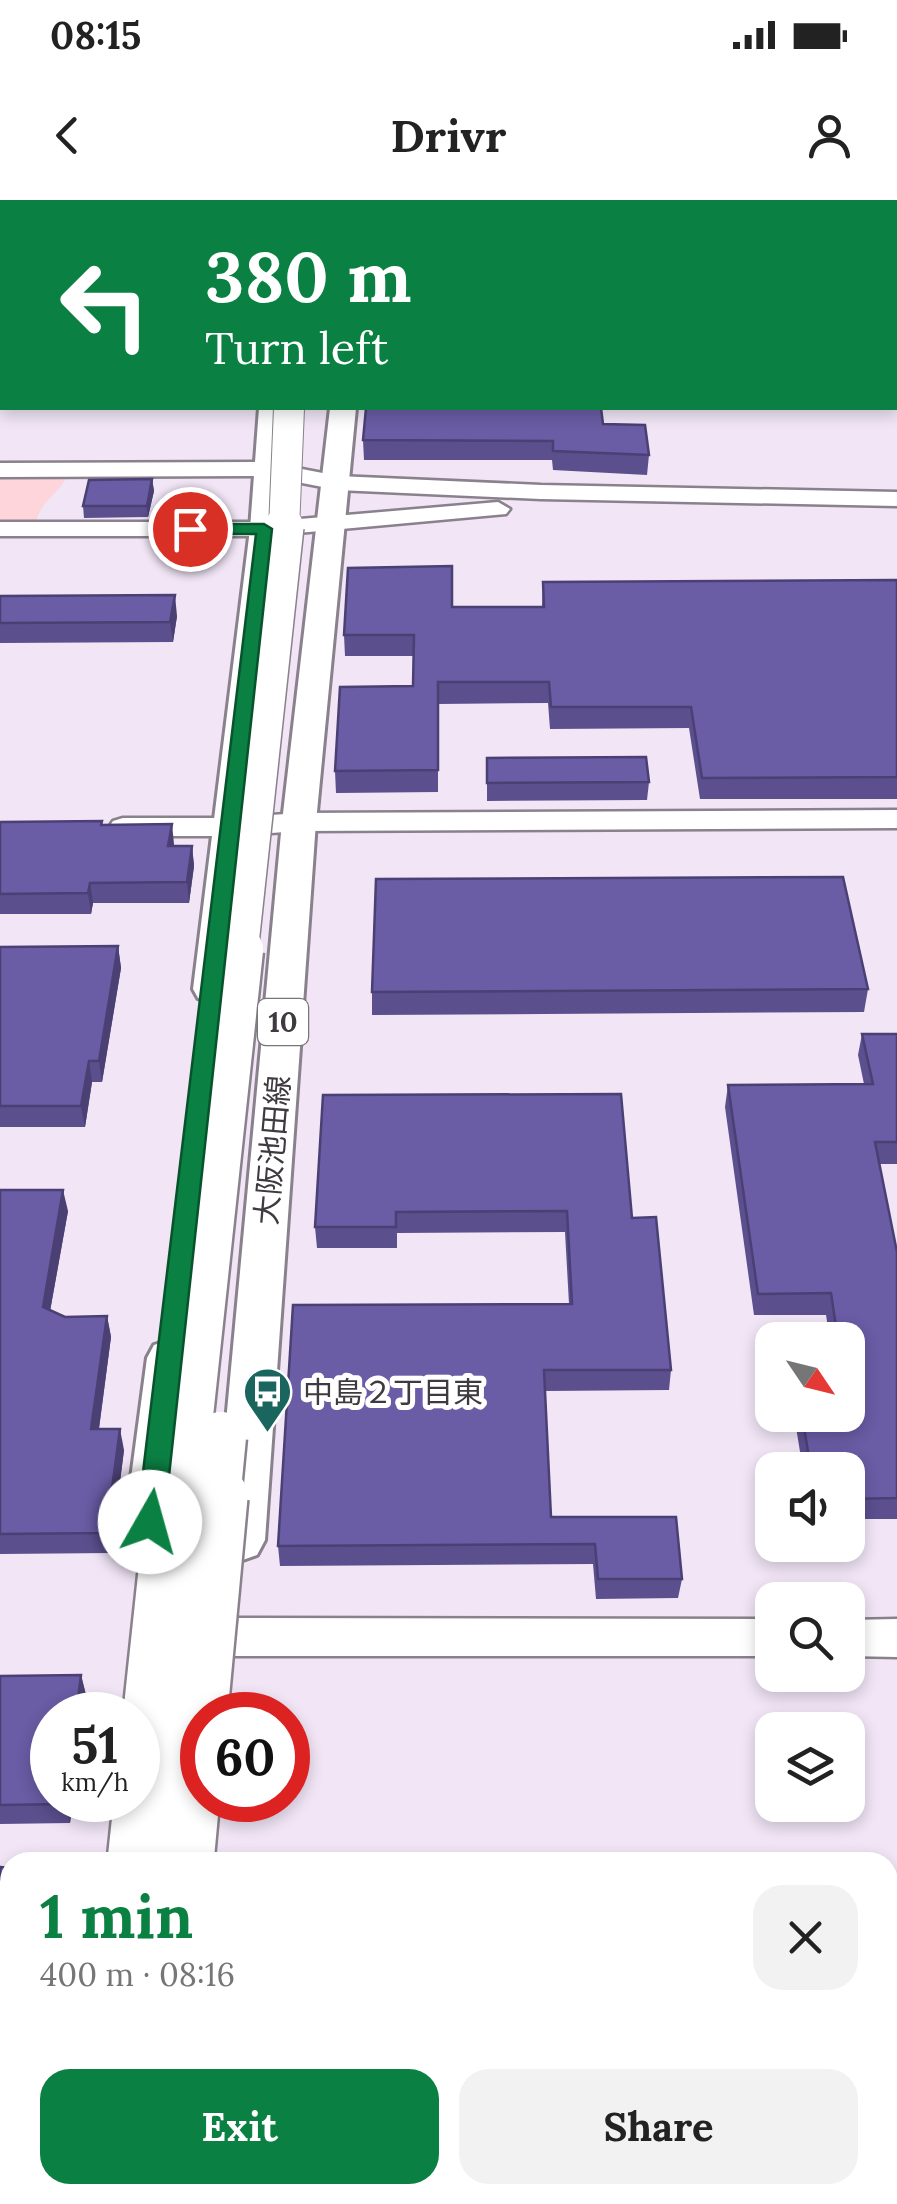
<!DOCTYPE html>
<html lang="en">
<head>
<meta charset="utf-8">
<style>
	:root { --surface:#fff; --page:#f2f2f2; --text:#222; --muted:#767676; --accent:#0b8043 }
	body { margin:0; font-family:Lora,"Noto Sans JP",serif; background:var(--page); color:var(--text); height:100vh; display:flex; flex-direction:column; font-size:38px; white-space:nowrap }
	* { box-sizing:border-box; margin:0 }
	p { font-size:32px; color:var(--muted) }
	.icon { flex:none; width:55px; height:55px; fill:none; stroke:currentColor; stroke-width:2; stroke-linecap:round; stroke-linejoin:round }
	.map { position:relative; flex:1; overflow:hidden }
	.drawer { position:absolute; left:0px; top:1652px; width:898px; height:352px; display:flex; flex-direction:column; background:var(--surface); border-radius:30px 30px 0 0; box-shadow:0 5px 15px #0003 }
	.drawer>* { flex:none }
	.guide { position:absolute; left:0px; top:0px; width:898px; height:210px; box-shadow:0 5px 15px #0003; background:#0b8043; color:#fff; overflow:hidden }
	.needle { width:65px; rotate:125deg }
	.controls { position:absolute; left:755px; top:1122px; display:grid; gap:20px }
	.controls a { display:grid; place-items:center; width:110px; height:110px; border-radius:20px; background:var(--surface); box-shadow:0 5px 15px #0003; font-size:50px }
	.speed { position:absolute; left:30px; top:1492px; display:flex; gap:20px; font-size:50px; font-weight:700; text-align:center }
	.speed>* { display:grid; place-content:center; width:130px; height:130px; border-radius:50%; background:var(--surface); box-shadow:0 5px 15px #0003; line-height:1 }
	.speed small { font-size:25px; font-weight:400 }
	.speed .limit { border:15px solid #d22; background:#fff; color:#111 }
	.pin { position:absolute; display:grid; place-items:center; width:85px; height:85px; color:#fff; margin:-42px; border:5px solid #fff; border-radius:50%; box-shadow:0 2px 10px #0007 }
	.me { position:absolute; width:110px; margin:-55px; rotate:7deg; stroke-linejoin:round; filter:drop-shadow(0 0 8px #0008) }
	.turn { display:flex; align-items:center; gap:35px; height:210px; padding:0 40px; font-size:45px }
	.turn .icon { width:130px; height:130px; stroke-width:2.5 }
	.turn b { display:block; font-size:70px; line-height:85px }
	.round { display:grid; place-items:center; flex:none; width:105px; height:105px; border-radius:30px; background:var(--page) }
	.head { display:flex; align-items:center; justify-content:space-between; height:170px; padding:0 40px }
	h1 { font-size:60px; font-weight:800; line-height:75px; color:var(--accent) }
	.cta { display:flex; gap:20px; margin-top:auto; padding:20px 40px }
	.cta a { flex:1; height:115px; border-radius:30px; background:var(--accent); color:#fff; font-size:40px; font-weight:800; line-height:115px; text-align:center }
	.cta a+a { background:var(--page); color:var(--text) }
	.status { display:flex; justify-content:space-between; align-items:center; height:70px; padding:0 50px; background:var(--surface); direction:ltr }
	.status svg { height:28px; fill:currentColor }
	header { display:flex; justify-content:space-between; align-items:center; height:130px; padding:0 40px; background:var(--surface); font-size:45px; font-weight:800 }
	.map>svg:first-child { display:block }
</style>
</head>
<body>
<div class="status"><b>08:15</b><svg viewBox="0 0 49 12"><path d="M0 12V9h3v3zM5 12V6h3v6zM10 12V3h3v9zM15 12V0h3v12zM26 1h20v11H26zM47 4h2v5h-2z"/></svg></div>
<header><svg class="icon" aria-label="back" viewBox="0 0 24 24"><path d="M15 5l-7 7 7 7"/></svg>Drivr<svg class="icon" aria-label="person" viewBox="0 0 24 24"><circle cx="12" cy="8" r="4"/><path d="M4 21q1-7 8-7t8 7"/></svg></header>
<div class="map">
<svg width="897" height="2004" viewBox="0 0 897 2004">
	<rect width="100%" height="100%" fill="#fbf3ff"/>
	<path fill="#f1e5f6" fill-rule="evenodd" d="M0,0H897V2004H0ZM2,2H895V208H2ZM772,1140H848V1215H772ZM772,1270H848V1345H772ZM772,1400H848V1475H772ZM52,1515H138V1600H52ZM202,1515H288V1600H202ZM772,1530H848V1605H772ZM10,1662H888V1995H10Z"/>
	<path fill="#fed5da" d="M0,275H68C56,298 42,298 35,325H0Z"/>
	<g fill="none" stroke-linecap="round" stroke-linejoin="round">
		<defs>
			<g id="minor">
				<polygon points="266,262 338,276 541,285 897,292 897,306 541,299 338,290 266,276 0,277 0,263"/>
				<polygon points="498,302 510,309 506,314 265,336 0,336 0,322 265,322"/>
				<polygon points="897,610 897,628 299,631 231,636 123,636 113,633 109,627 113,621 123,618 231,618 299,613"/>
				<polygon points="189,1418 772,1419 772,1456 189,1456 174,1450 168,1437 174,1424"/>
				<polygon points="897,1419 897,1457 848,1456 848,1420"/>
			</g>
			<g id="major">
				<rect x="347" y="0" width="22" height="2"/>
				<polygon points="259,208 285,208 280,329 231,789 226,798 212,802 198,798 193,789 250,329"/>
				<polygon points="330,208 356,208 316,622 265,1340 257,1355 240,1361 223,1355 215,1340 282,622"/>
				<polygon points="170,1140 186,1145 193,1158 174,1331 166,1346 149,1352 132,1346 124,1331 147,1158 154,1145"/>
			</g>
			<g id="highway">
				<rect x="297" y="0" width="26" height="2"/>
				<polygon points="66,1995 187,1995 186,2004 65,2004"/>
			</g>
		</defs>
		<use href="#minor" stroke="#89818c" stroke-width="5"/>
		<use href="#major" stroke="#89818c" stroke-width="6"/>
		<use href="#highway" stroke="#89818c" stroke-width="5"/>
		<use href="#minor" fill="#fff" fill-rule="evenodd"/>
		<use href="#major" fill="#fff" fill-rule="evenodd"/>
		<use href="#highway" fill="#fff" fill-rule="evenodd"/>
		<defs>
			<polyline id="highway-bridge-far3" points="284,329 289,208"/>
			<polyline id="highway-bridge-far2" points="238,753 284,327"/>
			<g id="highway-bridge-far1">
				<polyline points="179,1299 238,750"/>
				<polyline points="215,1299 221,1237"/>
			</g>
			<g id="highway-bridge">
				<polyline points="140,1662 179,1297"/>
				<polyline points="181,1662 215,1297"/>
			</g>
		</defs>
		<use href="#highway-bridge-far3" stroke="#89818c" stroke-width="32" stroke-linecap="butt"/>
		<use href="#highway-bridge-far2" stroke="#89818c" stroke-width="42" stroke-linecap="butt"/>
		<use href="#highway-bridge-far1" stroke="#89818c" stroke-width="55" stroke-linecap="butt"/>
		<use href="#highway-bridge" stroke="#89818c" stroke-width="70" stroke-linecap="butt"/>
		<use href="#highway-bridge-far3" stroke="#fff" stroke-width="30"/>
		<use href="#highway-bridge-far2" stroke="#fff" stroke-width="39"/>
		<use href="#highway-bridge-far1" stroke="#fff" stroke-width="50"/>
		<use href="#highway-bridge" stroke="#fff" stroke-width="65"/>
	</g>
	<g fill="#5b4f8e">
		<polygon points="0,0 234,0 234,2 2,2 2,126 0,126"/>
		<rect x="378" y="0" width="303" height="2"/>
		<polygon points="757,0 897,0 897,158 895,158 895,2 758,2"/>
		<polygon points="603,224 649,255 647,275 553,270 552,260 364,260 363,240"/>
		<polygon points="152,279 154,291 148,317 84,318 83,306"/>
		<polygon points="897,380 897,599 700,599 689,528 550,529 548,503 438,504 438,592 336,593 335,571 413,486 413,456 345,456 344,435 452,407 542,407 543,382"/>
		<polygon points="0,396 177,416 173,442 0,443"/>
		<polygon points="487,558 649,582 647,600 487,601"/>
		<polygon points="0,622 102,625 174,646 192,646 194,666 189,703 93,703 91,714 0,714"/>
		<polygon points="118,746 121,768 102,882 92,882 85,927 0,927 0,747"/>
		<polygon points="868,789 864,812 372,815 372,792"/>
		<polygon points="862,834 897,834 897,964 879,964 897,1052 897,1319 848,1319 848,1270 803,1270 794,1215 848,1215 848,1140 830,1140 826,1115 754,1115 725,907 728,885 864,884 858,855"/>
		<polygon points="323,895 632,1018 671,1170 669,1190 545,1191 551,1317 682,1379 678,1398 596,1399 593,1364 280,1366 278,1346 569,1104 565,1032 397,1033 397,1048 317,1048 315,1027"/>
		<polygon points="0,990 68,1011 50,1111 65,1117 107,1116 111,1137 99,1229 124,1250 111,1353 0,1354"/>
		<polygon points="81,1475 86,1495 84,1515 52,1515 52,1600 73,1600 70,1623 0,1624 0,1476"/>
		<polygon points="0,1667 10,1668 10,1978 0,1978"/>
		<polygon points="897,1684 897,1992 888,1973 888,1688"/>
	</g>
	<g fill="#4a4074">
		<polygon points="152,279 154,291 148,317 147,306"/>
		<polygon points="175,395 177,416 173,442 170,422"/>
		<polygon points="172,624 174,644 171,666 168,646"/>
		<polygon points="192,646 194,666 189,703 187,682"/>
		<polygon points="90,683 93,703 91,714 88,693"/>
		<polygon points="118,746 121,768 102,882 99,861"/>
		<polygon points="89,861 92,882 85,927 81,906"/>
		<polygon points="63,990 68,1011 47,1128 43,1107"/>
		<polygon points="107,1116 111,1137 96,1250 91,1229"/>
		<polygon points="120,1229 124,1250 111,1353 106,1333"/>
		<polygon points="81,1475 86,1495 84,1515 76,1515"/>
		<polygon points="64,1600 73,1600 70,1623 64,1604"/>
	</g>
	<g fill="#6a5ca5" stroke="#4a4074" stroke-width="2.5">
		<polygon points="0,0 229,0 229,2 2,2 2,107 0,107"/>
		<rect x="378" y="0" width="83" height="2"/>
		<rect x="513" y="0" width="168" height="2"/>
		<polygon points="764,0 897,0 897,53 895,53 895,2 764,2"/>
		<rect x="895" y="70" width="2" height="69"/>
		<polygon points="366,208 601,208 603,224 645,225 649,255 553,251 553,241 363,240"/>
		<polygon points="152,279 147,306 83,306 89,280"/>
		<polygon points="452,366 452,407 544,407 543,382 897,380 897,577 702,578 691,507 551,507 549,482 438,482 438,570 335,571 340,487 413,486 414,435 344,435 348,368"/>
		<polygon points="175,395 170,422 0,423 0,396"/>
		<polygon points="646,557 649,582 487,583 487,558"/>
		<polygon points="102,621 101,625 172,624 168,646 192,646 187,682 90,683 88,693 0,694 0,622"/>
		<polygon points="843,677 868,789 372,792 376,679"/>
		<polygon points="118,746 99,861 89,861 81,906 0,906 0,747"/>
		<polygon points="862,834 897,834 897,942 875,942 897,1052 897,1298 848,1299 848,1270 811,1270 802,1215 848,1215 848,1140 838,1140 831,1093 758,1094 728,885 873,884"/>
		<polygon points="621,894 632,1018 656,1017 671,1170 544,1170 551,1317 676,1317 682,1379 598,1379 595,1344 278,1346 293,1105 572,1104 567,1011 396,1012 396,1027 315,1027 323,895"/>
		<polygon points="0,990 63,990 43,1107 65,1117 107,1116 91,1229 120,1229 106,1333 0,1334"/>
		<polygon points="81,1475 76,1515 52,1515 52,1600 64,1600 64,1604 0,1605 0,1476"/>
		<polygon points="0,1667 10,1668 10,1962 0,1963"/>
		<polygon points="897,1684 897,1960 888,1941 888,1688"/>
	</g>
	<polygon fill="#0b8043" stroke="#07532c" stroke-width="2.5" points="264,324 272,329 164,1322 160,1330 150,1333 141,1330 137,1322 256,334 190,334 182,329 190,324"/>
	<defs>
		<symbol id="bus-pin" viewBox="-11 -11 22 30"><path d="M0 17L-7.5 6A9.5 9.5 0 1 1 7.5 6Z" fill="#1a655d" stroke="#fff"/><path d="M-5-6H5V4H4V6H2V4H-2V6H-4V4H-5ZM-3.5-4V0h7V-4ZM-3.5 1.2v1.5H-2V1.2ZM2 1.2v1.5H3.5V1.2Z" fill="#fff"/></symbol>
	</defs>
	<g fill-rule="evenodd">
		<use href="#bus-pin" x="240" y="1164" width="55" height="75"/>
	</g>
	<g text-anchor="middle" dominant-baseline="central" stroke-width="10" stroke-linejoin="round" paint-order="stroke">
		<rect fill="#fff" stroke="#787579" stroke-width="2.5" x="258" y="799" width="50" height="46" rx="8"/>
		<g font-size="28" font-weight="bold" fill="#3e3a3f">
			<text x="283" y="822">10</text>
		</g>
		<g font-size="30" fill="#3e3a3f" stroke="#fff">
			<text transform="translate(272 950) rotate(-85)">大阪池田線</text>
		</g>
		<g font-size="30" fill="#3e3a3f" stroke="#fff" text-anchor="start">
			<text x="303" y="1192">中島２丁目東</text>
		</g>
	</g>
</svg>
<div class="controls">
<a><svg class="needle" viewBox="-14 -14 28 28"><path d="M0-13l5 13h-10z" fill="#e53935"/><path d="M0 13l5-13h-10z" fill="#767676"/></svg></a>
<a><svg class="icon" aria-label="sound" viewBox="0 0 24 24"><path d="M4 9h4l5-4v14l-5-4H4zM17 9q2 3 0 6"/></svg></a>
<a><svg class="icon" aria-label="search" viewBox="0 0 24 24"><circle cx="10" cy="10" r="6"/><path d="M15 15l6 6"/></svg></a>
<a><svg class="icon" aria-label="layers" viewBox="0 0 24 24"><path d="M12 4l9 5-9 5-9-5zM3 14l9 5 9-5"/></svg></a>
</div>
<div class="speed"><div>51<small>km/h</small></div><div class="limit">60</div></div>
<div class="pin" style="left:190px;top:329px;background:#d93025"><svg class="icon" aria-label="arrive" viewBox="0 0 24 24"><path d="M6 21V4h12l-3 4 3 4H6"/></svg></div>
<svg class="me" style="left:150px;top:1322px" viewBox="-20 -20 40 40"><circle r="19" fill="#fff"/><path d="M0-13L10 11 0 6-10 11z" fill="#0b8043"/></svg>
<div class="guide">
<div class="turn"><svg class="icon" aria-label="left" viewBox="0 0 24 24"><path d="M17 20v-9H6M10 6l-5 5 5 5"/></svg><div><b>380 m</b>Turn left</div></div>
</div>
<section class="drawer">
<div class="head"><div><h1>1 min</h1><p>400 m · 08:16</p></div><a class="round"><svg class="icon" aria-label="close" viewBox="0 0 24 24"><path d="M6 6l12 12M18 6L6 18"/></svg></a></div>
<div class="cta"><a>Exit</a><a>Share</a></div>
</section>
</div>
</body>
</html>
